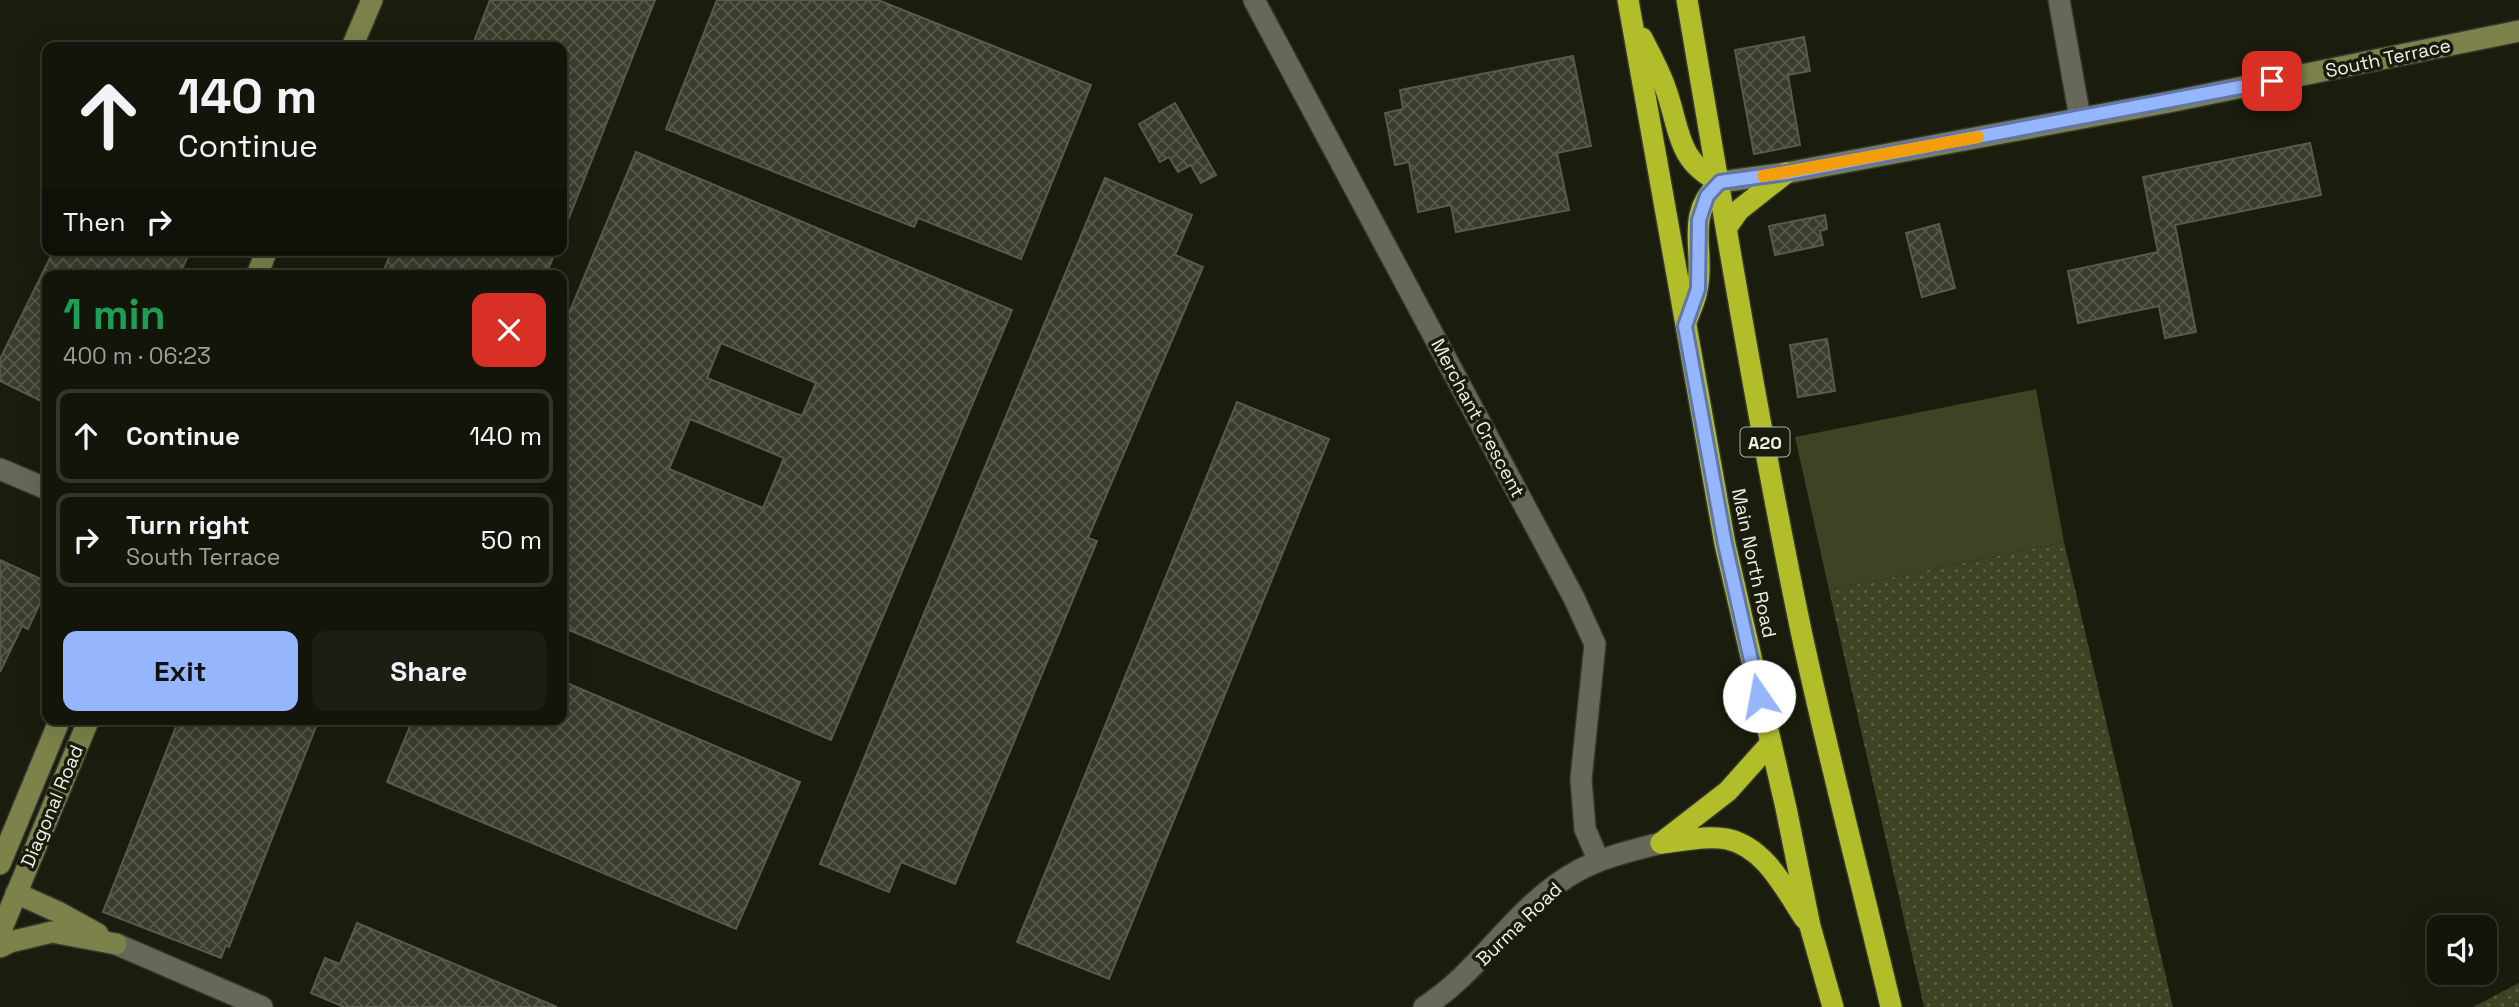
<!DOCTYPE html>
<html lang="en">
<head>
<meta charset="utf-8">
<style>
	:root { --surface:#14150a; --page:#1d1e13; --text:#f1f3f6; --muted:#9d9f9c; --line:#33342b; --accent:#95b6fd }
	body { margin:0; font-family:"Space Grotesk",sans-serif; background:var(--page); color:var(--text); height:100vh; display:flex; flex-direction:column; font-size:26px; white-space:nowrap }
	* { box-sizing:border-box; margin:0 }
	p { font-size:23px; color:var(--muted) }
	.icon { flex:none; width:38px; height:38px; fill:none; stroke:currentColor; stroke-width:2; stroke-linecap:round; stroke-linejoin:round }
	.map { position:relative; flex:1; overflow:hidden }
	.details { position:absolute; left:42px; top:270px; width:525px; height:455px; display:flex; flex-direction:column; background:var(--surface); border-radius:14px; box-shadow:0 7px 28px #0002,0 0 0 2px var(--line) }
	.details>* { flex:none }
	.hud { position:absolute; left:42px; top:42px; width:525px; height:214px; border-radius:14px; box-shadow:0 7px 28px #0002,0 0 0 2px var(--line); background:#14150a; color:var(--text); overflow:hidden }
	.controls { position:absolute; left:2427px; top:915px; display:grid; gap:14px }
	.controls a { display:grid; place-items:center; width:70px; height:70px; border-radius:14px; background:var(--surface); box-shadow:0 7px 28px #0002,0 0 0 2px var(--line); font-size:35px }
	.pin { position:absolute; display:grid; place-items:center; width:60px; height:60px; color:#fff; margin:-30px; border-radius:14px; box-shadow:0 4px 10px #0006 }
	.me { position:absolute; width:77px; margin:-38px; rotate:348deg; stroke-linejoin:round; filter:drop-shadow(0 0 5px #0008) }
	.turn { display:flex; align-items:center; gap:24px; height:147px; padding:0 21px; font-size:32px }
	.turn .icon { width:91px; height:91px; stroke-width:2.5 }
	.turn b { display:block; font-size:49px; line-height:60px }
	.then { display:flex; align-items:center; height:66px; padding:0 21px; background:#0003; gap:14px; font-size:26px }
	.round { display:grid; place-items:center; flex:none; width:74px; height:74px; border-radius:14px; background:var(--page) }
	.headline { display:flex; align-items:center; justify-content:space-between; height:119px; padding:0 21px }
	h1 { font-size:42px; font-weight:800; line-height:52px; color:#1e9e55 }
	.button { display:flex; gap:14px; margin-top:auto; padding:14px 21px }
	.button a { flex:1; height:80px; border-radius:14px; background:var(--accent); color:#111; font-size:28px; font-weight:800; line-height:80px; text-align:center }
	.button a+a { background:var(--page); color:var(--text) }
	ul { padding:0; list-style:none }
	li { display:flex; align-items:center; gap:21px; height:94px; margin:0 14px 10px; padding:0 7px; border:4px solid var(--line); border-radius:14px }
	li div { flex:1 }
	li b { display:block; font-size:26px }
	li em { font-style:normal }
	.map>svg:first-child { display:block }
</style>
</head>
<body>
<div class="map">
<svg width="2519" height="1007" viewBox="0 0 2519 1007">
	<defs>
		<pattern id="grass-dots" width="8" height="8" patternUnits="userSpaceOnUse" patternTransform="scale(1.75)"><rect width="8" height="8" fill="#3f4323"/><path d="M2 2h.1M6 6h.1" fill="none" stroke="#5b5f43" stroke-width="1.8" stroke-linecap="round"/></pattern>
		<pattern id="building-cross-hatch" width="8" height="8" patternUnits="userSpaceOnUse" patternTransform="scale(1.75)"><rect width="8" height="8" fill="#3a3c2c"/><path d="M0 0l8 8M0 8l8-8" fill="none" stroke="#57594b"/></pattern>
	</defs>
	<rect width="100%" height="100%" fill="#1a1c0d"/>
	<g fill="url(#grass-dots)">
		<polygon points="2064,542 2173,1007 1924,1007 1829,590"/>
		<polygon points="2519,983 2519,1007 2473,1007"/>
	</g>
	<polygon fill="#3f4323" points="2036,389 2064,542 1829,590 1795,437"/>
	<g fill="url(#building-cross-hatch)" stroke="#585b49" stroke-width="2" fill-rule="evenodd">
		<polygon points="490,0 655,0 563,233 562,47 472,47"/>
		<polygon points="717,0 878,0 1091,85 1021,259 918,218 914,227 666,129"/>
		<polygon points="1804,37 1810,71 1788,75 1800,145 1754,154 1735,50"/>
		<polygon points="1573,56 1591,146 1557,153 1569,210 1456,232 1451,205 1418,212 1409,162 1395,165 1385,113 1403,109 1400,90"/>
		<polygon points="1175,103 1216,175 1201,183 1191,165 1178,172 1169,157 1160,162 1139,124"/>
		<polygon points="2310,143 2321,195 2175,225 2196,332 2165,338 2159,306 2078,323 2068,271 2158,252 2143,177"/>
		<path d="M636,152L1012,310L831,740L562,627V330ZM721,343L816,383L802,416L707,378ZM690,419L784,458L763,508L669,469Z"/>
		<polygon points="1105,178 1192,215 1175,255 1203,267 1088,538 1097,541 955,884 901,862 889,892 820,864"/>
		<polygon points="1825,215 1827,229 1820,231 1823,245 1775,255 1769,226"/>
		<polygon points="1939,224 1955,288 1922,297 1906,233"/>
		<polygon points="54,250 191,250 179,275 47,275 47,393 43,402 0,381 0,359"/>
		<polygon points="392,250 556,250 546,275 382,275"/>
		<polygon points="1827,339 1835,391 1798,397 1790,345"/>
		<polygon points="1237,402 1329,439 1109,979 1017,942"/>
		<polygon points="0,560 47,582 47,588 28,629 22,626 0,672"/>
		<polygon points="562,681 800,782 736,929 387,782 413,719 562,719"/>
		<polygon points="179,719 319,719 229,947 226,945 221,958 103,912"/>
		<polygon points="357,923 557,1007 344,1007 311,993 325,958 340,964"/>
	</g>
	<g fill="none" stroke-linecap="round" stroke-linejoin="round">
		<defs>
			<g id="street">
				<polyline points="1254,0 1574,598 1595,644 1581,779 1585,829 1598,859"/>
				<polyline points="2059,0 2080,118"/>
				<polyline points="0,469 47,489"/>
				<polyline points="116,944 262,1007"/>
				<path d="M1424,1007C1476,974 1508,919 1557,884C1591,859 1623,853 1661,843"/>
			</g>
			<g id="secondary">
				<polyline points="352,47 372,0"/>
				<polyline points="1720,182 1786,173 2169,102 2519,31"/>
				<polyline points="257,275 267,250"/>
				<polyline points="0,864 60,719"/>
				<polyline points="16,893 58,912 98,934"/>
				<polyline points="0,933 89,719"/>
				<polyline points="0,947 10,942 52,932 116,944"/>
			</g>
			<g id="highway">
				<polyline points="1628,0 1725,544 1786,808 1810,926 1833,1007"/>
				<path d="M1687,0C1723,209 1757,418 1800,626C1827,753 1861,880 1891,1007"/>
				<path d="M1642,38C1650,54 1659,70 1665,87C1680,126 1675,161 1720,182"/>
				<polyline points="1727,227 1739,210 1786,173"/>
				<path d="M1686,322C1690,311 1695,301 1697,290C1706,250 1683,217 1720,182"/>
				<path d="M1661,843C1682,841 1707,835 1727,839C1765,847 1785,889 1805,919"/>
				<polyline points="1661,843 1728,791 1770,744"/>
			</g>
		</defs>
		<use href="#street" stroke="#35362e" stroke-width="24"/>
		<use href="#secondary" stroke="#35362e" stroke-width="24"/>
		<use href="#highway" stroke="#35362e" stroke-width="24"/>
		<use href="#street" stroke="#666958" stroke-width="21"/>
		<use href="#secondary" stroke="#7c824a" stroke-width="21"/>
		<use href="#highway" stroke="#b1be2a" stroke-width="21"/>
	</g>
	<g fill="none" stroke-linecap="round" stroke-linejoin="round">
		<defs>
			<polyline id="route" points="1759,696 1725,544 1685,326 1698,289 1699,220 1707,196 1720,182 1786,173 2272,81"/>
		</defs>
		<use href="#route" stroke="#6176a4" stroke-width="18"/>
		<use href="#route" stroke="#95b6fd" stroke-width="12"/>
		<polyline stroke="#f59e0b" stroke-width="12" points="1763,176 1978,137"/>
	</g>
	<g text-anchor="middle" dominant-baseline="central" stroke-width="7" stroke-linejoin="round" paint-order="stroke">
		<rect fill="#1a1c0d" stroke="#afb1a6" stroke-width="2" x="1740.5" y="427.5" width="49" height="29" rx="5"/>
		<g font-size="18" font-weight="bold" fill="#eff1e7">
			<text x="1765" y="442">A20</text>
		</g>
		<g font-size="19" fill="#eff1e7" stroke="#1a1c0d">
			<text transform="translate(2388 58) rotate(-12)">South Terrace</text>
			<text transform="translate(1478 418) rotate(62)">Merchant Crescent</text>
			<text transform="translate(1754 563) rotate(78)">Main North Road</text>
			<text transform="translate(52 806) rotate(-67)">Diagonal Road</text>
			<text transform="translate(1519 924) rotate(-44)">Burma Road</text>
		</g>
	</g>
</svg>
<div class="controls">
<a><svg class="icon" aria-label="sound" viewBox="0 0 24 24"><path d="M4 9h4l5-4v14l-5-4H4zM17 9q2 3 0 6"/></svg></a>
</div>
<div class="pin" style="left:2272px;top:81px;background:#d93025"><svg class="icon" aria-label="arrive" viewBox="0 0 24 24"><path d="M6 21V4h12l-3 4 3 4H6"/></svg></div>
<svg class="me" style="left:1759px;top:696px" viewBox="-20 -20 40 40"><circle r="19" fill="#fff"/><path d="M0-13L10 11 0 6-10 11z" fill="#95b6fd"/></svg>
<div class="hud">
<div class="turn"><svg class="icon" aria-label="ahead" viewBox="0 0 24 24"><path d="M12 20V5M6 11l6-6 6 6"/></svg><div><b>140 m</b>Continue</div></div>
<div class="then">Then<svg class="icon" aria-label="right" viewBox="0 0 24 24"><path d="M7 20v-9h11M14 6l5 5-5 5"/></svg></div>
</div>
<section class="details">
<div class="headline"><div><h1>1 min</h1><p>400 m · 06:23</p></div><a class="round" style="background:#d93025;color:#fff"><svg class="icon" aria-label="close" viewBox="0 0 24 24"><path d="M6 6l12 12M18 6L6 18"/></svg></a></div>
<ul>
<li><svg class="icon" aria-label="ahead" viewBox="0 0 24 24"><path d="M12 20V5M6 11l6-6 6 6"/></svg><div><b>Continue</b></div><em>140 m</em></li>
<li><svg class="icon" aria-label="right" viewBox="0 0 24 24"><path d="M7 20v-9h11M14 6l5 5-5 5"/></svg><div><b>Turn right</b><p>South Terrace</p></div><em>50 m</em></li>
</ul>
<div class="button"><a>Exit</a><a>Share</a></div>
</section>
</div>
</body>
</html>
